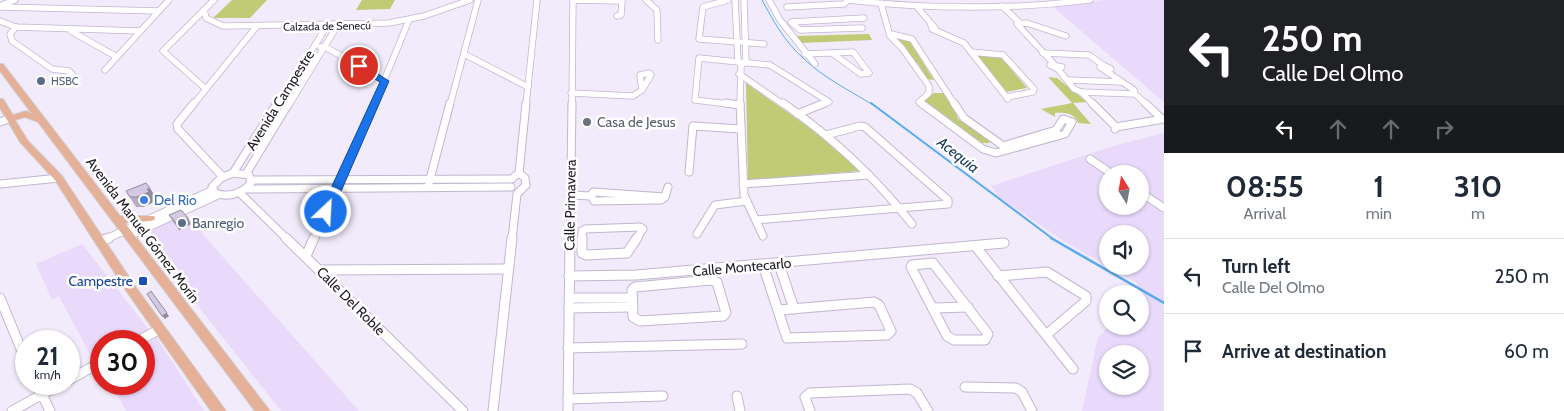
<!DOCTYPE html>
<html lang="en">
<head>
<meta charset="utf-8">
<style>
	:root { --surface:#fff; --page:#f2f2f3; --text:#1f2937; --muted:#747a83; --line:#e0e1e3 }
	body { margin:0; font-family:Cabin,sans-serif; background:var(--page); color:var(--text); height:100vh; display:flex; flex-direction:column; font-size:19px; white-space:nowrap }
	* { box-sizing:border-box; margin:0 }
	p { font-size:16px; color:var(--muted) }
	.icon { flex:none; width:28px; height:28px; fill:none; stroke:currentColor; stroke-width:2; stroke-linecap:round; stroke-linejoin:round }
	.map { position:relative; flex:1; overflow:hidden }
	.side { display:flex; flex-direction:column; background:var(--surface); width:400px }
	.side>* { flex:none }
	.guide { background:#202124; color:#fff; overflow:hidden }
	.needle { width:32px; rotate:349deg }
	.controls { position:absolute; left:1099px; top:165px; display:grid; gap:10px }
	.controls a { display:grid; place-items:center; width:50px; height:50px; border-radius:50%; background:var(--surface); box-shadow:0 1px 4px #0004; font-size:25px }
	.speed { position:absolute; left:15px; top:330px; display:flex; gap:10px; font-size:25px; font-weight:700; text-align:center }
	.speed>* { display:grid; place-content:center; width:65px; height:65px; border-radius:50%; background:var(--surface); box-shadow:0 1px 4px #0004; line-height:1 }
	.speed small { font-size:12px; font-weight:400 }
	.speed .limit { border:8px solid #d22; background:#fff; color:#111 }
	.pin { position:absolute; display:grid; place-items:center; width:42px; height:42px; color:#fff; margin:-21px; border:2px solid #fff; border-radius:50%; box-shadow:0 1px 5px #0007 }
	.me { position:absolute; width:55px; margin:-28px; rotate:25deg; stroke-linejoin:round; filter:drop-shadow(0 0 4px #0008) }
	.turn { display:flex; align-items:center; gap:18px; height:105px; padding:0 15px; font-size:22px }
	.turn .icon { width:65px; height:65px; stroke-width:2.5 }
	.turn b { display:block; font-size:35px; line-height:42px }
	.lanes { display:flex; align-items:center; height:48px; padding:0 15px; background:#0003; justify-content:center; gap:25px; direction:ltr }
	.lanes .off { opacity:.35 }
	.eta { display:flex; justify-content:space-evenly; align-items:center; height:85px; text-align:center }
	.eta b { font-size:30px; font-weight:800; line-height:35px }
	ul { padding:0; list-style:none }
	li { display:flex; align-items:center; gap:15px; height:75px; padding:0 15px; border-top:1px solid var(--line) }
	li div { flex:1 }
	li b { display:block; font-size:19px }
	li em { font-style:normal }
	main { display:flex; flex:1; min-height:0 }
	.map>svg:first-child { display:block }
</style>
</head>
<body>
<main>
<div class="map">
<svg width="1164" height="411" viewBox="0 0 1164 411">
	<rect width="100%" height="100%" fill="#f2ebfb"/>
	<g fill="#e9dafc" fill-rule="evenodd">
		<polygon points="1104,0 1164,0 1164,102 1052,6"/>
		<path d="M1164,133V411H1082L1098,337L1110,326H1140V313L1149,309L1140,303L1137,283L1062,240L999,197L991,186L1113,146ZM1108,174H1140V206H1108ZM1108,234H1140V266H1108ZM1108,354H1140V386H1108Z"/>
		<polygon points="185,214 359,411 281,411 142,235"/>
		<polygon points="82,244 149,330 127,341 101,341 101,355 93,360 59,296 52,300 36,264"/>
		<polygon points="157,338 204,411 126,411 112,384 144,384 144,345"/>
	</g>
	<g fill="#c0cb75">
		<polygon points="232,0 267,0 250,18 213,18"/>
		<polygon points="362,0 395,0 390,9 356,10"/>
		<polygon points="869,34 872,40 801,43 796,36"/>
		<polygon points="892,36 907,37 934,80 927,79 919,65"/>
		<polygon points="977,55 999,55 1027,88 1005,92"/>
		<path d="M1048,77L1057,78L1087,102L1073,103L1091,124L1078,123C1075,113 1064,112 1055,113V117L1041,109L1072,103Z"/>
		<polygon points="746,83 814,131 860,171 748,180"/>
		<polygon points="934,93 944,93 958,112 957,118 990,140 989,143 981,143 925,105 923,101"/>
	</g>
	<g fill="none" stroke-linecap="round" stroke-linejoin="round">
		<path stroke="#58abf0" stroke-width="1" d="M762,0C773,20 784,41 802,57C822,77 849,90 873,105"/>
		<polyline stroke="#58abf0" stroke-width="2" points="871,103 1053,239"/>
		<polyline stroke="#58abf0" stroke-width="2.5" points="1051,238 1164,303"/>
		<defs>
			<g id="minor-far2">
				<polyline points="646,0 657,10 658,40"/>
				<polyline points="728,0 703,7 699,39 764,44"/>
				<polyline points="735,0 738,61 741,65 740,105"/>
				<polyline points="769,0 780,20 815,64"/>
				<path d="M847,0C928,9 1009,10 1090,0"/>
				<polyline points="881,4 890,36 902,48 929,86 929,93 919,102 923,105"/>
				<polyline points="2,5 15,0"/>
				<polyline points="1002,6 1020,23"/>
				<polyline points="0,7 159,11"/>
				<polyline points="787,7 844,4 848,0"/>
				<polyline points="918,8 935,28"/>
				<polyline points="204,10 206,18 223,26 389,23 424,16 470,0"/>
				<polyline points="0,21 16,27 140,31"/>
				<polyline points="931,25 932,29 964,43 1008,99"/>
				<polyline points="16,27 10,34 12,41 52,69 69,71 72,74"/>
				<polyline points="862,28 800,30 791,22 864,18"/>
				<polyline points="71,31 117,57"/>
				<polyline points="891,34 912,39 955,105"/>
				<polyline points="320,47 325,47 345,58"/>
				<polyline points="971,52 1003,55 1034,89 1033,92 1007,97"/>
				<polyline points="1043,53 1089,55 1103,65"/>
				<polyline points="464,54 528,87"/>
				<polyline points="805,54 853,52 869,73 861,74 832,53"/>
				<polyline points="743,64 746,62 744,0"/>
				<polyline points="1054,64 1017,24 1027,23 1066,36"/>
				<polygon points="1050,65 1062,67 1058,69"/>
				<polyline points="359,66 384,81"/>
				<polyline points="1058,69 1074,89 1081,92 1094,105"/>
				<polyline points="105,70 169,0"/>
				<polyline points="1108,70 1111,69 1105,66 1100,67 1134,90 1135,94 1147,105"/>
				<polygon points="649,73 651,75 642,90 640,75"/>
				<polyline points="739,74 784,105"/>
				<polyline points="1068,80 1121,82"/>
				<polyline points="206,89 163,51 214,0"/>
				<polyline points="1081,92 1135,94"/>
				<polyline points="571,93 633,96 642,90"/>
				<polyline points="193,105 257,26"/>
				<polyline points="277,105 327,26"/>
				<polyline points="289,105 337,26"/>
				<polyline points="374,105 409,20"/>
				<polyline points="450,105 478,0"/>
				<polyline points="526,105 537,0"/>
				<polyline points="572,105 573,0 622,1 621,15 617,16"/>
				<polyline points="737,105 695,100 699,58 770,65 829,102 822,105"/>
			</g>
			<g id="minor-far1">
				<polyline points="194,103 177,124 178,129 223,177"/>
				<polyline points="726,103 740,105"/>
				<polyline points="740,103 744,195 763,236"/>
				<path d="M783,103C832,137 875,177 912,224"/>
				<polyline points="921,103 983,149 996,153 1065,134 1072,122 1063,119 1056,130 1003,146"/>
				<polyline points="954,103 964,118 1006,148"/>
				<polyline points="1092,103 1116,127"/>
				<polyline points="1145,103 1161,118"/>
				<polyline points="797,114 825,103"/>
				<polyline points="0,122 12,118"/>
				<polyline points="1115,129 1116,127 1164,119"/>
				<polyline points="1090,159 1112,174"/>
				<polyline points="689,172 693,126 741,129"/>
				<polyline points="233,173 277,103"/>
				<path d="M233,173L249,175L251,183C241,194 229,198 215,193L212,187L221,178Z"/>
				<polyline points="246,174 289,103"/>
				<polyline points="515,176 519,173 526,103"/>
				<polyline points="251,180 512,179"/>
				<polyline points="429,183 450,103"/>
				<polyline points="0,184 59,178"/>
				<polyline points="743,184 869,175"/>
				<polyline points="245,189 511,187"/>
				<polyline points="239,192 287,239"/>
				<polygon points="593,192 665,197 661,200 594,201 591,196"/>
				<polyline points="1140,192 1164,208"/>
				<polyline points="570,195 591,196"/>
				<polyline points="665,197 668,187"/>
				<polyline points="756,220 948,204 948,200 865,127 860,126 826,135"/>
				<polyline points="697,234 715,205 747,201"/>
				<polyline points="129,236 218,195"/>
				<polyline points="106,239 213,190"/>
				<polyline points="314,239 375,103"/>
				<polyline points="512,239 517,194 526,185 525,178 519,173"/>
				<polyline points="570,239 572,103"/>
				<polyline points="582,239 582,231 585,229 640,227 643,229 636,239"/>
			</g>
			<g id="minor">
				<polyline points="286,238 463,411"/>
				<polyline points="582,238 582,253 586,255 627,253 637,238"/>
				<polyline points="101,241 109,238"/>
				<polyline points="976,247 1073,369"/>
				<polyline points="306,256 314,238"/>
				<polygon points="933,263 988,334 985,340 954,340 947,336 911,267 912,265"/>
				<polyline points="779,264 794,309"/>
				<polyline points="763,265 787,338 887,335 891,331 879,305 874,302 779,310"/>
				<polyline points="319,270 508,269"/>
				<polyline points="569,276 636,275 1004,243"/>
				<polyline points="998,276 1047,272 1086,296 1086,301 1046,335"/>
				<polygon points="711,280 717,282 726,313 723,316 640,321 633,317 632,290 635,287"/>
				<polyline points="0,298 26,361"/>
				<polyline points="569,298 632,298"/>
				<polyline points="569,308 632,307"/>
				<polyline points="934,308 968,307"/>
				<polyline points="138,341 160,329"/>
				<polyline points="568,348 742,344"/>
				<polyline points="69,380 101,362"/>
				<polyline points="37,384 50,411"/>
				<polyline points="965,387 1016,388 1022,392 1032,411"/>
				<polyline points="737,396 740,411"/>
				<polyline points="568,399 663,396"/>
				<polyline points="12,411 61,384"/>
				<polyline points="493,411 512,238"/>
				<polyline points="568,411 570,238"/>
				<polyline points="810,411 805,397 810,393 910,389 917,393 928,411"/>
			</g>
			<polygon id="major" points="0,64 3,64 120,216 154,216 155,218 154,220 150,221 125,223 270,411 255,411 38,122 25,117 15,120 28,141 62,176 135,286 226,411 211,411 127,292 55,180 20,142 0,108 0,99 3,99 13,115 26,111 32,114 0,71"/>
		</defs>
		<use href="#minor-far2" stroke="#c2b6d0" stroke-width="7"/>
		<use href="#minor-far1" stroke="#c2b6d0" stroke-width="9"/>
		<use href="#minor" stroke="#c2b6d0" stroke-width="11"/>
		<use href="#major" stroke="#d2d1d3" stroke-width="2"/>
		<use href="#minor-far2" stroke="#fff" stroke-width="5.5"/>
		<use href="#minor-far1" stroke="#fff" stroke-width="7"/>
		<use href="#minor" stroke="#fff" stroke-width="9"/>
		<use href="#major" fill="#e5b098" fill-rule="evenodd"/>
	</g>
	<g fill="#b6acc2">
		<polygon points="126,191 156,198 153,199 154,202 143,207 136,207"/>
		<polygon points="169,215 191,224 179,230 173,222"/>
	</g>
	<g fill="#948c9e">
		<polygon points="150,188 156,198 153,199 154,202 143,207 137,197"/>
		<polygon points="188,218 191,224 179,230 176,223"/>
		<polygon points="167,313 169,316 165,319 162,316"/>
	</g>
	<g fill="#d4c8e2" stroke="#948c9e">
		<polygon points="146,183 150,188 147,189 149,192 137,197 130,197 126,191"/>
		<polygon points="181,210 188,218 176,223 169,215"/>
		<polygon points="151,291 167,313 162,316 147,294"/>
	</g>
	<polygon fill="#1a73e8" stroke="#114b97" points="356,64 362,64 389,81 332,212 326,216 320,212 380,82 356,68"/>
	<g fill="#5c6f8a" stroke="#fff" stroke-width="2">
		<circle cx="41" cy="81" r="5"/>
		<circle cx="182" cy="223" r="5"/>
	</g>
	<circle fill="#6b7280" stroke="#fff" stroke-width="2" cx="587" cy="122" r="5"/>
	<circle fill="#3f7fe0" stroke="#fff" stroke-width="2" cx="144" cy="200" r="5"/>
	<rect fill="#1a4fb4" stroke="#fff" stroke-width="2" x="138" y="276" width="10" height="10" rx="2.5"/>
	<g text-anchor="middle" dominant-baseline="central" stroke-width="5" stroke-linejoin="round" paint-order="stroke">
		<g font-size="11" fill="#1f1a24" stroke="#fff">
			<text transform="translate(327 26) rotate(-1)">Calzada de Senecú</text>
		</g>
		<g font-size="11" fill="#4e5e75" stroke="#fff" text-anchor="start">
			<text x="51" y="81">HSBC</text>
		</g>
		<g font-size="14" fill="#1f1a24" stroke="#fff">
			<text transform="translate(280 100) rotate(-58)">Avenida Campestre</text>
			<text transform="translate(570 205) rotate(-89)">Calle Primavera</text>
			<text transform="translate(143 230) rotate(53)">Avenida Manuel Gómez Morín</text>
			<text transform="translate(742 267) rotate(-5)">Calle Montecarlo</text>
			<text transform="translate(351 301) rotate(45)">Calle Del Roble</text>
		</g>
		<g font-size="14" fill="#5b616d" stroke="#fff" text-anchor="start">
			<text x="597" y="122">Casa de Jesus</text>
		</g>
		<g font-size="14" fill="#366cbe" stroke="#fff" text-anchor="start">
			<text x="154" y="200">Del Rio</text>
		</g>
		<g font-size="14" fill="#4e5e75" stroke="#fff" text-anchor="start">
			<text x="192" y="223">Banregio</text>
		</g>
		<g font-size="14" fill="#164399" stroke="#fff" text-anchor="end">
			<text x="133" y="281">Campestre</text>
		</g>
		<g font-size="15" font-style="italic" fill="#1e405d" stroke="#fff">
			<text transform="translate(958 155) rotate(38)">Acequia</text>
		</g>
	</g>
</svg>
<div class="controls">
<a><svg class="needle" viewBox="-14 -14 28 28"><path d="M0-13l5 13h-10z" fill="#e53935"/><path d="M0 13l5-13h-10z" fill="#747a83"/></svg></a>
<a><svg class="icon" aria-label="sound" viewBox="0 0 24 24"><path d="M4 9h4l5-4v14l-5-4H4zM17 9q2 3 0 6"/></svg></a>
<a><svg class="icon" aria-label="search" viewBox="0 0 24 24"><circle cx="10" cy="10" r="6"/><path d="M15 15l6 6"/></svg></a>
<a><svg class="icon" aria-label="layers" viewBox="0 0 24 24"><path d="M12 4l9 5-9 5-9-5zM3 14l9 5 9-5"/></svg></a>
</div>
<div class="speed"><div>21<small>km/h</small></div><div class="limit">30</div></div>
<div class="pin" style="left:359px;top:66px;background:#d93025"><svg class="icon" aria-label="arrive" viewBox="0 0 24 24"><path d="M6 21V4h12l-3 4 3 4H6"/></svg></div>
<svg class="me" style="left:326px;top:212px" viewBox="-20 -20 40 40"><circle r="17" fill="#1a73e8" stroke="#fff" stroke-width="3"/><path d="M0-11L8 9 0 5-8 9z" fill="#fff"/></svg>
</div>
<section class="side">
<div class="guide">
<div class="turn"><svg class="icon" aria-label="left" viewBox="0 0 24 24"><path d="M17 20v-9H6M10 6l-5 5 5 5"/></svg><div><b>250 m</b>Calle Del Olmo</div></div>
<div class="lanes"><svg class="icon" aria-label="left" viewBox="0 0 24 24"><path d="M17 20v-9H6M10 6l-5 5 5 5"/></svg><svg class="icon off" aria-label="ahead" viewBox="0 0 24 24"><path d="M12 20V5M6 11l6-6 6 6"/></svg><svg class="icon off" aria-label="ahead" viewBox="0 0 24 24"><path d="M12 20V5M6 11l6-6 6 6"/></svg><svg class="icon off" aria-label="right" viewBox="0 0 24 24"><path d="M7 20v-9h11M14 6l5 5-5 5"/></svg></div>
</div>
<div class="eta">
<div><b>08:55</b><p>Arrival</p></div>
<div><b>1</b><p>min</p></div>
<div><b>310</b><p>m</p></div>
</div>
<ul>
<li><svg class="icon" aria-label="left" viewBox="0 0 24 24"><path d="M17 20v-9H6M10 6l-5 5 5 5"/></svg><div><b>Turn left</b><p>Calle Del Olmo</p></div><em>250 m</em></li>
<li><svg class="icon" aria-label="arrive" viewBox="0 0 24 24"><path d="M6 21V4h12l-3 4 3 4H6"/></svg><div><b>Arrive at destination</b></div><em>60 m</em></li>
</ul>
</section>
</main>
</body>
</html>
